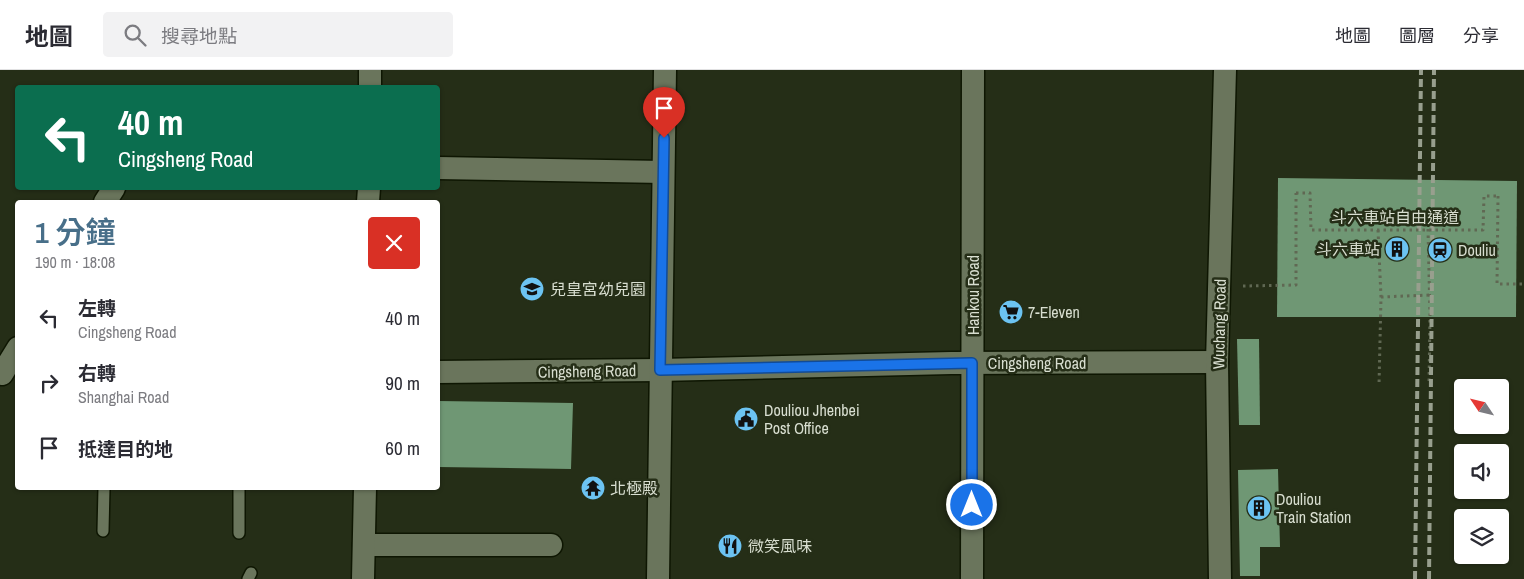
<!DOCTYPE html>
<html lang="zh-TW">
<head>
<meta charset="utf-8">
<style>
	:root { --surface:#fff; --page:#f2f2f3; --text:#2b2b33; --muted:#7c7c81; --line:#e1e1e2; --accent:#486f89 }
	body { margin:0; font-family:"Archivo Narrow","Noto Sans TC",sans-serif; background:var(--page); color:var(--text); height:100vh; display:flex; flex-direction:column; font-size:19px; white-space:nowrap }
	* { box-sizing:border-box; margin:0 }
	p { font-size:16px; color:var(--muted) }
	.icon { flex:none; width:28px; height:28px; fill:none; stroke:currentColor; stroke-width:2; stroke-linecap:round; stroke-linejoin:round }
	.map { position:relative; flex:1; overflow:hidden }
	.details { position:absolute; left:15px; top:130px; width:425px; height:290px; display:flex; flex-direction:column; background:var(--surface); border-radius:5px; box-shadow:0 1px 4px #0004 }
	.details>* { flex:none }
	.hud { position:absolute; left:15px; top:15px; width:425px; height:105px; border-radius:5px; box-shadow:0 1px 4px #0004; background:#0b6e4f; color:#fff; overflow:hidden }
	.needle { width:32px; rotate:305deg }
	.fabs { position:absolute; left:1454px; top:309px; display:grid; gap:10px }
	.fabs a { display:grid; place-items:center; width:55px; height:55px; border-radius:5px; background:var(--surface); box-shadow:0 1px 4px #0004; font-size:25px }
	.pin { position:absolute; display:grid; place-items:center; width:42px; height:42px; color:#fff; margin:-51px -21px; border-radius:50% 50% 50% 0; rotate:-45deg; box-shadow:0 0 5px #0007 }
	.pin .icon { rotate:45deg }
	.me { position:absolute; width:55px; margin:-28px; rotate:0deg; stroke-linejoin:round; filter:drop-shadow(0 0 4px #0008) }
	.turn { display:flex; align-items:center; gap:18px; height:105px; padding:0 20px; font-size:22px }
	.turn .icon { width:65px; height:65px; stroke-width:2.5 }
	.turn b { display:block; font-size:35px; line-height:42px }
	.round { display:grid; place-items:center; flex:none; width:52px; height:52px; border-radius:5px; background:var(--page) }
	.overview { display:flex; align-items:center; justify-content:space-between; height:85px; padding:0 20px }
	h1 { font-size:30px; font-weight:600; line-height:38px; color:var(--accent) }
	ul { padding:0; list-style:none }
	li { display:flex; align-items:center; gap:15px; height:65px; padding:0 20px }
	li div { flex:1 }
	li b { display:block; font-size:19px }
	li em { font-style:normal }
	header { display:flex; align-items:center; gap:30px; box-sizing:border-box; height:70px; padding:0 25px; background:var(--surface); border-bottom:1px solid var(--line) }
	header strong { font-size:24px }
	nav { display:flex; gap:28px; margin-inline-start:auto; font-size:18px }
	.search { width:350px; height:45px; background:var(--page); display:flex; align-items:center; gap:12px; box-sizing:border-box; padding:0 18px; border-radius:5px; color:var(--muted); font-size:19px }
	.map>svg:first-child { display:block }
</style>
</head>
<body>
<header>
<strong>地圖</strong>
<div class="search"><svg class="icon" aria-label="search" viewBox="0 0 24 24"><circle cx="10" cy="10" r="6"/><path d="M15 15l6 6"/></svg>搜尋地點</div>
<nav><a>地圖</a><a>圖層</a><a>分享</a></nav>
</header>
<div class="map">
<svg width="1524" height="509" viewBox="0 0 1524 509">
	<rect width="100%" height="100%" fill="#252e17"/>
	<g fill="#6f9774">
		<polygon points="1278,108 1517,111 1516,247 1277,247"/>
		<polygon points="1237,269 1259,269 1260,355 1239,355"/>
		<polygon points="438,331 573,333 571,399 438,397"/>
		<polygon points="1278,399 1280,477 1260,477 1260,506 1240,506 1238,400"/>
	</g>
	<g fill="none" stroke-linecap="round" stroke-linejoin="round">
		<defs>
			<g id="lane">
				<polyline points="239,418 239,463"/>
				<polyline points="103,461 104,418"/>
				<polyline points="248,509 251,503"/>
			</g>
			<g id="street">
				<polyline points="370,18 370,0"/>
				<polyline points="438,98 663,102"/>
				<polyline points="105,132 114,118"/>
				<polyline points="368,132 369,118"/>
				<polyline points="438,302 660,300 951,293 1217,292"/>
				<polyline points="2,304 18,278"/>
				<polyline points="364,475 551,475"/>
				<polyline points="363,509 365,418"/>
				<polyline points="658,509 665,0"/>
				<polyline points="972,509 973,0"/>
				<polyline points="1220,509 1217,292 1225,0"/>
			</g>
		</defs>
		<use href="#lane" stroke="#0e1602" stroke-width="14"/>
		<use href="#street" stroke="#0e1602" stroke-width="25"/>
		<g stroke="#606853" stroke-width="3" stroke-dasharray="2.5 4" stroke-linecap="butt">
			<polyline points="1498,126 1497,214 1524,214"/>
			<polyline points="1428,159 1430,246 1429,314"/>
			<polyline points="1378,160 1381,227 1379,315"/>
			<polyline points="1243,216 1296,215 1296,123"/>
		</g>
		<use href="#lane" stroke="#6a755c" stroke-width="11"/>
		<use href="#street" stroke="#6a755c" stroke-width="22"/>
		<g stroke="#989f8e" stroke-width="4" stroke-dasharray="8 4" stroke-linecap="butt">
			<polyline points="1415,509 1421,0"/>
			<polyline points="1429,509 1434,0"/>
		</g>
		<g stroke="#606853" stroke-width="3" stroke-dasharray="2.5 4" stroke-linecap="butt">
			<polyline points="1296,123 1310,123 1311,160 1483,160 1484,126 1498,126"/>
			<polyline points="1381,227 1430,225"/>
		</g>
	</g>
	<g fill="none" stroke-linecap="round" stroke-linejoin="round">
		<defs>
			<polyline id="route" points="664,68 660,300 972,293 972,435"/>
		</defs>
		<use href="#route" stroke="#114b97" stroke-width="12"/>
		<use href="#route" stroke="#1a73e8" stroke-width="9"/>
	</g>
	<defs>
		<symbol id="building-disc" viewBox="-11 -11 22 22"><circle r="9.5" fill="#6cc3f2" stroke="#252e17"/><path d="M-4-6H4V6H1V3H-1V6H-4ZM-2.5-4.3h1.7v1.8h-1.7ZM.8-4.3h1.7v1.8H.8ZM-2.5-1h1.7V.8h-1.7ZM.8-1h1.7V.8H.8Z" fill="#111"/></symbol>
		<symbol id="station-disc" viewBox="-11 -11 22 22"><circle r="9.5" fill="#6cc3f2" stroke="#252e17"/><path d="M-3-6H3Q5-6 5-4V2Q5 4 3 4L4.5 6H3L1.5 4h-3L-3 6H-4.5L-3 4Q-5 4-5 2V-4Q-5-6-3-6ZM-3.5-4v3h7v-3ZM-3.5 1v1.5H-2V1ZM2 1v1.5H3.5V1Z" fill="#111"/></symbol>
		<symbol id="school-disc" viewBox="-11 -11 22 22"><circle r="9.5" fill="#6cc3f2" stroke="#252e17"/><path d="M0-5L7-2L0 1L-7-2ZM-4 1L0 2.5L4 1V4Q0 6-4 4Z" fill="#111"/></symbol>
		<symbol id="supermarket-disc" viewBox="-11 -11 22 22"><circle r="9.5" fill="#6cc3f2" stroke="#252e17"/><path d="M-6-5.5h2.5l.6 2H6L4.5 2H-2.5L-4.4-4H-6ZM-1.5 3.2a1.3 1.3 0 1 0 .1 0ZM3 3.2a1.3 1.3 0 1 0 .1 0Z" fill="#111"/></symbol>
		<symbol id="civic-disc" viewBox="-11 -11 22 22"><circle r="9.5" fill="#6cc3f2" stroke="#252e17"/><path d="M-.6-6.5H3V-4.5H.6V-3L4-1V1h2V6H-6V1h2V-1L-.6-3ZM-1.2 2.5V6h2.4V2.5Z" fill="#111"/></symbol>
		<symbol id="temple-disc" viewBox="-11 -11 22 22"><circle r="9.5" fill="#6cc3f2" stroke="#252e17"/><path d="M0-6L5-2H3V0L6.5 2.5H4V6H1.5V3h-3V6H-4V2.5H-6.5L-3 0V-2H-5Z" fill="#111"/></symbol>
		<symbol id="restaurant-disc" viewBox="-11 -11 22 22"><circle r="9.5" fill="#6cc3f2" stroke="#252e17"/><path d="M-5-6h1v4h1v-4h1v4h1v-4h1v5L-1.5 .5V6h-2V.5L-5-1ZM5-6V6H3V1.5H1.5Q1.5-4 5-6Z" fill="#111"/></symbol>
	</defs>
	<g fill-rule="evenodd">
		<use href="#building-disc" x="1383" y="165" width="28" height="28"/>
		<use href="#station-disc" x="1426" y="166" width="28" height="28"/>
		<use href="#school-disc" x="518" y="205" width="28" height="28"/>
		<use href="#supermarket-disc" x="997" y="228" width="28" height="28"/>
		<use href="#civic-disc" x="732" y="335" width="28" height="28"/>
		<use href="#temple-disc" x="579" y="404" width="28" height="28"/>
		<use href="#building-disc" x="1245" y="424" width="28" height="28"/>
		<use href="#restaurant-disc" x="716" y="462" width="28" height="28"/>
	</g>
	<g text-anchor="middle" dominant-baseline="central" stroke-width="5" stroke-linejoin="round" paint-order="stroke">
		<g font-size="16" fill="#d8ded0" stroke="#252e17">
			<text x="1395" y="147">斗六車站自由通道</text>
			<text transform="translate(973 225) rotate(-90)">Hankou Road</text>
			<text transform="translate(1219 254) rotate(-89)">Wuchang Road</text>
			<text x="1037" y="293">Cingsheng Road</text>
			<text transform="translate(587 301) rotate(-1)">Cingsheng Road</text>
		</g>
		<g font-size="16" fill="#d8ded0" stroke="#252e17" text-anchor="start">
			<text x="1380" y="179" text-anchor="end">斗六車站</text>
			<text x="1458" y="180">Douliu</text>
			<text x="550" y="219">兒皇宮幼兒園</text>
			<text x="1028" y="242">7-Eleven</text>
			<text x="764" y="340">Douliou Jhenbei<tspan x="764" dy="18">Post Office</tspan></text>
			<text x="610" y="418">北極殿</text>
			<text x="1276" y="429">Douliou<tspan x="1276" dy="18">Train Station</tspan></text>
			<text x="748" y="476">微笑風味</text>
		</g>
	</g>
</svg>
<div class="fabs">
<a><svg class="needle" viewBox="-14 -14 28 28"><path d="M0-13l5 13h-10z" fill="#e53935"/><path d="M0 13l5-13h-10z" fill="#7c7c81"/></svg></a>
<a><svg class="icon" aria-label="sound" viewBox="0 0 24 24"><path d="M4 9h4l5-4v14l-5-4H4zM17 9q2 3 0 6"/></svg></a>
<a><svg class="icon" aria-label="layers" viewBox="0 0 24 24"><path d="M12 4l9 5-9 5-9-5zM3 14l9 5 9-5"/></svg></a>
</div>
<div class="pin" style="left:664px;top:68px;background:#d93025"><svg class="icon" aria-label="arrive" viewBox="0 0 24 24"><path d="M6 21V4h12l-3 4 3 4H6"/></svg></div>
<svg class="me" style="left:972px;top:435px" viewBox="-20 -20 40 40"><circle r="17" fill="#1a73e8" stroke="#fff" stroke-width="3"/><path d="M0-11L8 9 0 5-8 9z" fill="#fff"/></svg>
<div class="hud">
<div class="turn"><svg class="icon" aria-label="left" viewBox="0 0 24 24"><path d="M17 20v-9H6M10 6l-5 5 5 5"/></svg><div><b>40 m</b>Cingsheng Road</div></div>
</div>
<section class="details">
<div class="overview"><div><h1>1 分鐘</h1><p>190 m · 18:08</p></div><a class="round" style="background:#d93025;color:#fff"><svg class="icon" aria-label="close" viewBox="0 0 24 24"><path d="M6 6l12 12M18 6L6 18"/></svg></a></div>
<ul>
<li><svg class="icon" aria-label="left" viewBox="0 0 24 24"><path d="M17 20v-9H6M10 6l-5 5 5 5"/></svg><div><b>左轉</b><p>Cingsheng Road</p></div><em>40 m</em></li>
<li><svg class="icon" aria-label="right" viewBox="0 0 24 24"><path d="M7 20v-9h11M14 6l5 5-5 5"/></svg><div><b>右轉</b><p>Shanghai Road</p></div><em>90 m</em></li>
<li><svg class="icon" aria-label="arrive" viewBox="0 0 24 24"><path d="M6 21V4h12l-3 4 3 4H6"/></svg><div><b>抵達目的地</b></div><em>60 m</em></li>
</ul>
</section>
</div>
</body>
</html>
